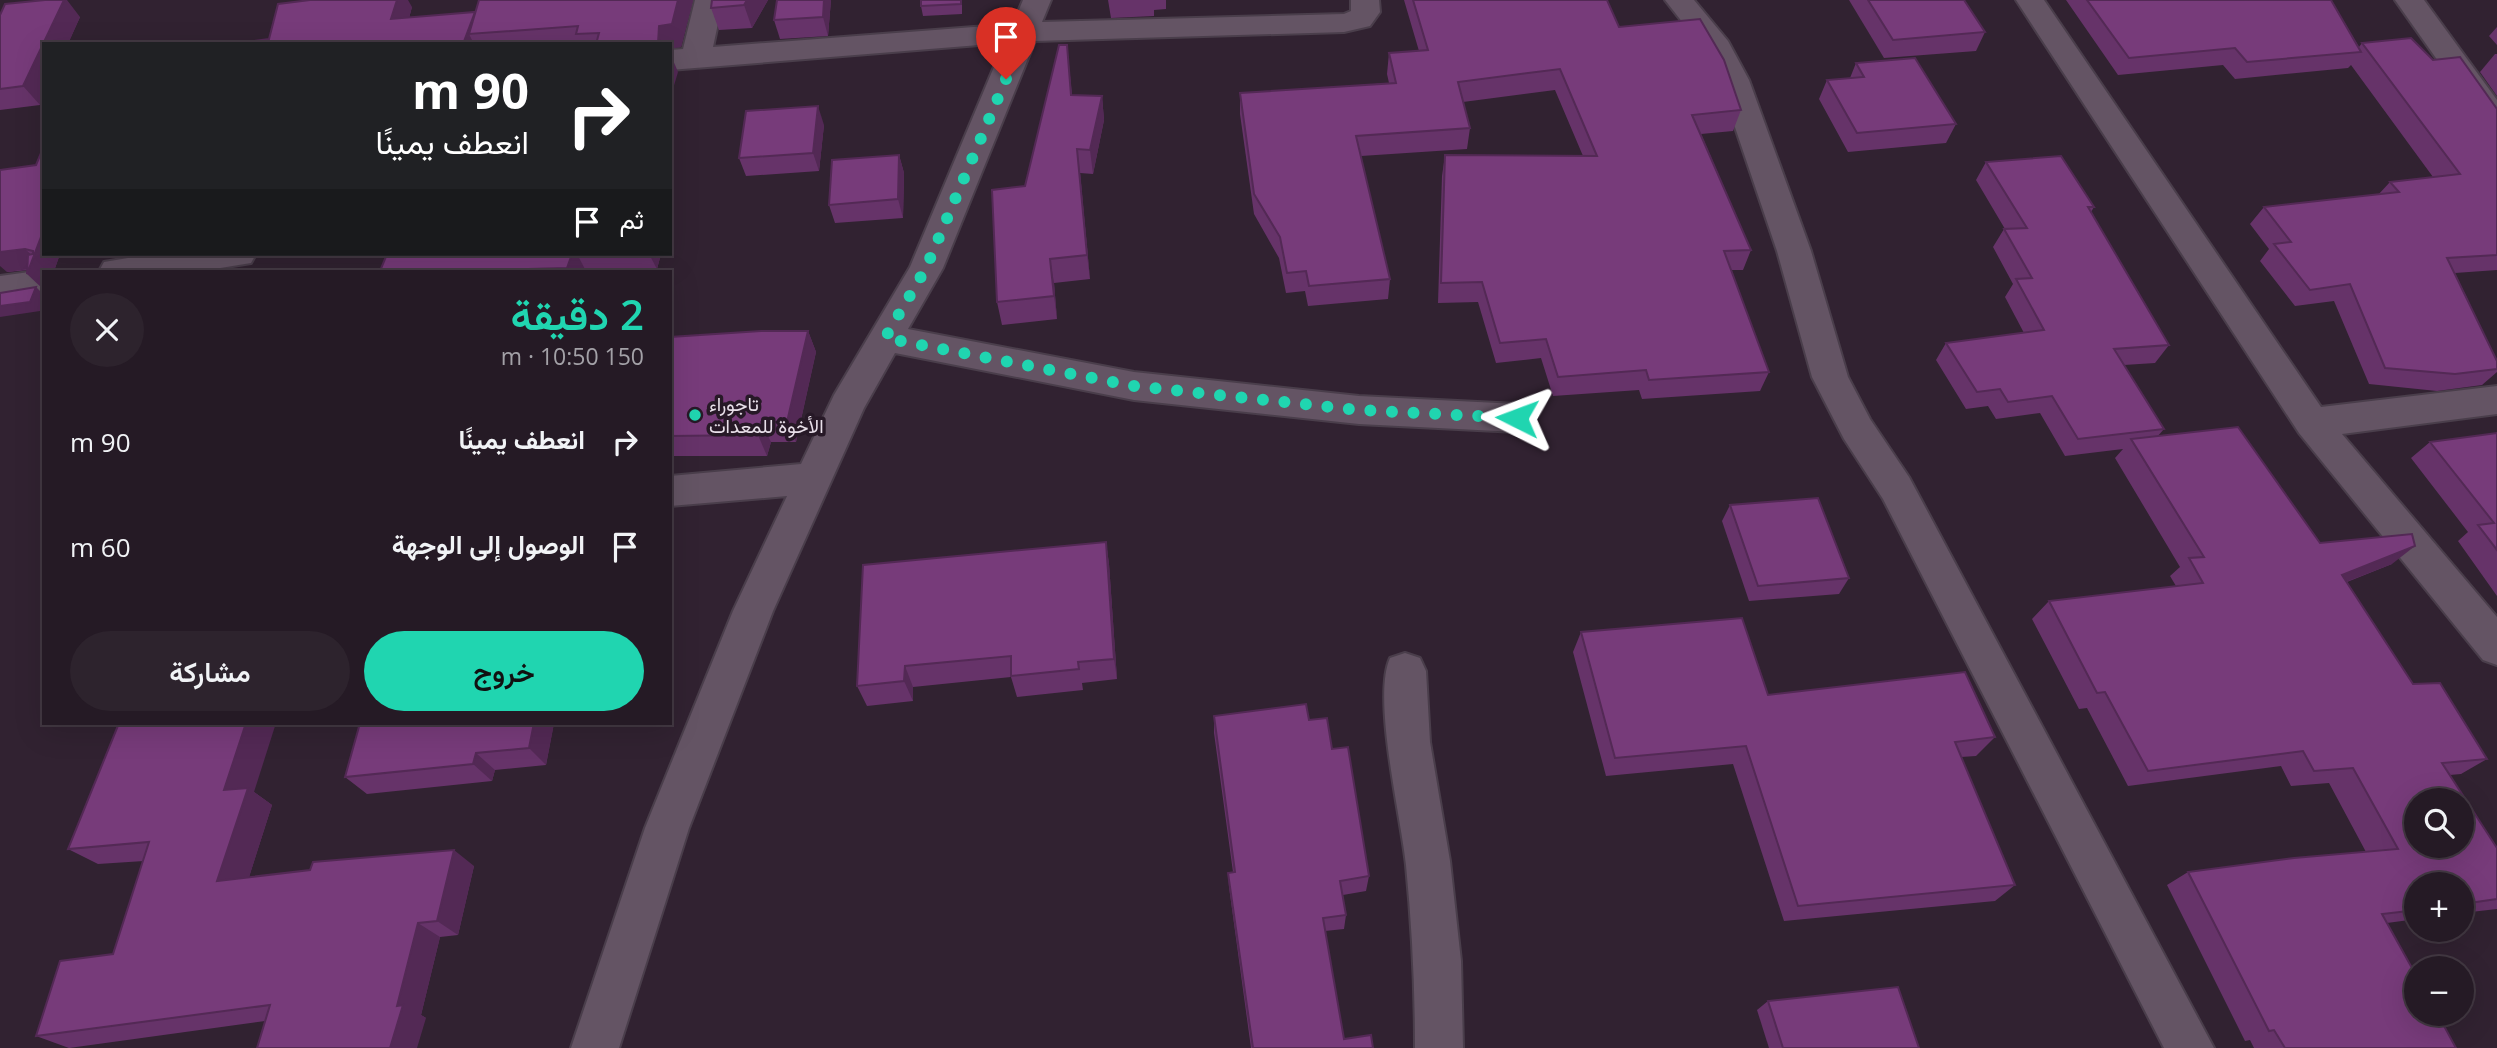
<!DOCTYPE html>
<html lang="ar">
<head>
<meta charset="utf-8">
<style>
	:root { --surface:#251a25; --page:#2d232d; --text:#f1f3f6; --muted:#a3a1a7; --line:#423842; --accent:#20d5b0 }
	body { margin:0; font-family:"Open Sans",Vazirmatn,sans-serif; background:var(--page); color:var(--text); direction:rtl; height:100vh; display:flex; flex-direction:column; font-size:26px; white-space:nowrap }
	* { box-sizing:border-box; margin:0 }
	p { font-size:23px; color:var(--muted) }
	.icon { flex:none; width:38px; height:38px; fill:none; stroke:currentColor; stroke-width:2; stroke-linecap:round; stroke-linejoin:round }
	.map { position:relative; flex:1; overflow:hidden; direction:ltr }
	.sheet { position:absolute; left:42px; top:270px; width:630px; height:455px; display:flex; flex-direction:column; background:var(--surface); border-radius:0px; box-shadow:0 7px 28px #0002,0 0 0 2px var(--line); direction:rtl }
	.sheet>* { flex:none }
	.guide { position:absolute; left:42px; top:42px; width:630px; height:214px; border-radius:0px; box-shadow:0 7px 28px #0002,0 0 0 2px var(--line); direction:rtl; background:#202124; color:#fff; overflow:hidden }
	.buttons { position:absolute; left:2404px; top:788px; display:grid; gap:14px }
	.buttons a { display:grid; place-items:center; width:70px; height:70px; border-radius:50%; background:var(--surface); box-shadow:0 7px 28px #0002,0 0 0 2px var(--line); font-size:35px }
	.pin { position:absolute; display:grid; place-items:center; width:60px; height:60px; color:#fff; margin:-72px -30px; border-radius:50% 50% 50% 0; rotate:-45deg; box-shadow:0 0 7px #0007 }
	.pin .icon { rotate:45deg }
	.me { position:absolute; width:77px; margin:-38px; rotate:273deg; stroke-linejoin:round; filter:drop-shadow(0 0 5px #0008) }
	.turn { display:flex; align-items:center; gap:24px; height:147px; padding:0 28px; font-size:32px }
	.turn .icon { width:91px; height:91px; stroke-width:2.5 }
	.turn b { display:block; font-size:49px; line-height:60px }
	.then { display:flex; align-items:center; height:66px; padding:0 28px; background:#0003; gap:14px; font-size:26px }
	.round { display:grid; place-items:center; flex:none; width:74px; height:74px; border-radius:37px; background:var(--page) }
	.summary { display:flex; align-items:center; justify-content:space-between; height:119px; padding:0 28px }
	h1 { font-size:42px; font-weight:600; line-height:52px; color:var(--accent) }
	.button { display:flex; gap:14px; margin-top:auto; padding:14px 28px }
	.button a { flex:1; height:80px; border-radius:42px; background:var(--accent); color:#111; font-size:28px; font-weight:600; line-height:80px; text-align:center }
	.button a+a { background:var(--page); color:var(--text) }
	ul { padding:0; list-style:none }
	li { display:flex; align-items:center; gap:21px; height:105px; padding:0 28px }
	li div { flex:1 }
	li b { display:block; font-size:26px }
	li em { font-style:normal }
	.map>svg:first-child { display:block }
</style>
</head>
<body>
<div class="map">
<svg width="2497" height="1048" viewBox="0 0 2497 1048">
	<rect width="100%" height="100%" fill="#312231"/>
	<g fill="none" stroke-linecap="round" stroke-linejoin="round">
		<defs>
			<g id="street">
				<polygon points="695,0 723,0 713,47 1013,24 1023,0 1051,0 1042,22 1344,14 1351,11 1351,0 1379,0 1380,12 1370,26 1344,32 1035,41 943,268 908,329 1134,372 1359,396 1517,404 1530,408 1535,418 1530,428 1517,432 1359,424 1134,400 895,353 864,408 773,611 689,828 619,1048 571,1048 645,828 733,611 787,496 670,506 670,476 801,464 834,395 910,267 1004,43 670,70 670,50 683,49"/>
				<polygon points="1665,0 1694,0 1728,41 1749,80 1811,251 1848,377 1870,419 1909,477 2214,1048 2164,1048 1883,499 1844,439 1812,377 1777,251 1719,80 1705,51"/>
				<polygon points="2016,0 2044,0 2321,407 2497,386 2497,414 2342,434 2497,617 2497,665 2483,660 2299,433"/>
				<polygon points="2395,0 2424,0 2497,100 2497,132 2486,129"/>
				<polygon points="152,254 256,254 251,263 202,271 99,271 104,262"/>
				<polygon points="44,270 50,271 44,271 44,294 0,302 0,276"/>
				<path d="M1405,653L1420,658L1426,671L1430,742L1450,861L1461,961L1463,1048H1415C1415,987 1412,926 1406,865C1401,817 1372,698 1390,658Z"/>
			</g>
		</defs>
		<use href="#street" stroke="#4a3e4b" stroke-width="4"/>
		<use href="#street" fill="#645464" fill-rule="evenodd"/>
	</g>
	<g fill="#663369">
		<polygon points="479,0 693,0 681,47 670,48 670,44 233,44 269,39 412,7 409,18 475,12"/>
		<polygon points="712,0 768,0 752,28 719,30 711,8"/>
		<polygon points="777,0 831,0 828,36 780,39 774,20"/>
		<polygon points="921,0 962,0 962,14 923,16 921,6"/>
		<polygon points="1108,0 1166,0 1166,9 1154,10 1154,16 1111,18"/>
		<polygon points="1404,0 1607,0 1619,27 1741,110 1733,131 1701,134 1751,250 1743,270 1731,270 1769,372 1760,391 1642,399 1639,390 1553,396 1541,358 1496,363 1478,302 1438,303 1442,176 1445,155 1583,156 1555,90 1463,102 1470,128 1467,149 1361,156 1390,279 1388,299 1308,306 1305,291 1286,293 1279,258 1254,214 1240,114 1240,93 1389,83 1387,74 1389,53 1419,51"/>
		<polygon points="1849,0 1964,0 1985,32 1976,51 1884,58"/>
		<polygon points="2066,0 2331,0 2359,47 2362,43 2433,60 2497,109 2497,270 2455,273 2497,361 2497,372 2482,385 2437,391 2369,384 2334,301 2295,306 2260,261 2269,249 2250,224 2264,207 2378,195 2390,182 2433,177 2351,65 2348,68 2235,79 2223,65 2118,75"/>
		<polygon points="0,15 80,17 40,105 0,110"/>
		<polygon points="2497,27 2497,45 2489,36"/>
		<polygon points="1067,45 1072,95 1102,96 1104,120 1093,174 1080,173 1090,279 1054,283 1057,319 1002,325 997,302 1025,186"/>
		<polygon points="2495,54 2497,54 2497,96 2480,72"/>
		<polygon points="1856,63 1956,124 1946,143 1848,152 1819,99 1827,80 1850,78"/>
		<polygon points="824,125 819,171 746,176 739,158"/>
		<polygon points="899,155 904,173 903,218 835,223 829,205"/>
		<polygon points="1986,162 2094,207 2091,212 2169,345 2155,363 2124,365 2164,429 2157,437 2320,543 2392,564 2347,582 2413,684 2487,759 2461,774 2450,775 2497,848 2497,909 2462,913 2462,884 2417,884 2417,919 2387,923 2456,1048 2254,1048 2250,1040 2245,1041 2167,885 2188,872 2366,852 2329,783 2291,786 2281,766 2128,786 2087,708 2079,709 2032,619 2049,601 2176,586 2170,576 2180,567 2115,458 2123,449 2065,456 2040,413 1996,419 1988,406 1966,409 1936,360 1946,343 2024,333 2005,297 2013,284 1993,247 2004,229 2005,229 1976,180"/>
		<polygon points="36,165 44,254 60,254 54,271 28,270 7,272"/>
		<polygon points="387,254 661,254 657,269 586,270 586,271 380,271"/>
		<polygon points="808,331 816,352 796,442 771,442 767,456 670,456 670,337"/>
		<polygon points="2497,433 2497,596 2458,541 2468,532 2411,458 2430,442"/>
		<polygon points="1730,505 1849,578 1839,594 1749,601 1722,521"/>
		<polygon points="1106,542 1109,564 1117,679 1082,683 1083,690 1017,697 1011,677 913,687 913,701 867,706 857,686"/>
		<polygon points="1581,632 1768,695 1995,737 1976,756 1961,757 2015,885 1995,901 1784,921 1733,764 1606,776 1573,652"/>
		<polygon points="1214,716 1309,720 1332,749 1369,876 1366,891 1343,895 1346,915 1344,929 1325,931 1344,1039 1373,1048 1251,1048 1229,887 1228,873 1233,872 1214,733"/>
		<polygon points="554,723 546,765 495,770 492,781 367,794 345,777"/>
		<polygon points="254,792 272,805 249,877 474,866 458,935 440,937 421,1015 426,1018 265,1021 69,1048 36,1036 113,954 144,861 98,864 68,849"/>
		<polygon points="1768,1001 1919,1048 1769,1048 1757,1010"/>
	</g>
	<g fill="#532955">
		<polygon points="64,0 67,0 80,17 68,44 44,44 44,96 40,105 23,86"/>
		<polygon points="397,0 408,0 412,7 403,39 391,19"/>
		<polygon points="678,0 693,0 681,47 670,48 670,44 658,44 659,26"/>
		<polygon points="747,0 768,0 752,28 744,5"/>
		<polygon points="824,0 831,0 828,36 823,17"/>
		<polygon points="477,12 469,34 474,44 463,44"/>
		<polygon points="670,53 678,72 670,99"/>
		<polygon points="1102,96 1104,120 1093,174 1090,150"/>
		<polygon points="818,106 824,125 819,171 813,153"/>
		<polygon points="1077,149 1080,173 1090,279 1087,255"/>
		<polygon points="899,155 904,173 903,218 898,199"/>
		<polygon points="670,208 674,215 670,226"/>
		<polygon points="44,229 44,254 60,254 54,271 44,271 44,290 27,274 29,269 7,272 0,266 0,249 25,249 34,257"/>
		<polygon points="572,254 577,254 586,271 569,271 567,268"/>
		<polygon points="649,254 661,254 657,269"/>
		<polygon points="1050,259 1054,283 1057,319 1054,296"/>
		<polygon points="36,287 44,295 44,301 40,311 0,317 0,306"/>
		<polygon points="808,331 816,352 796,442 787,422"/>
		<polygon points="761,422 771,442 767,456 758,435"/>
		<polygon points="1106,542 1109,564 1117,679 1114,659"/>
		<polygon points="2415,546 2392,564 2320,592 2342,575"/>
		<polygon points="905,666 913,687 913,701 904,681"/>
		<polygon points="246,723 276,723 254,792 272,805 243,896 217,881 224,790"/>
		<polygon points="534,723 554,723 546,765 529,748"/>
		<polygon points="476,753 495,770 492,781 473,764"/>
		<polygon points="454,850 474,866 458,935 437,921"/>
		<polygon points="418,923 440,937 421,1015 426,1018 417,1048 390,1048 397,1006"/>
	</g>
	<g fill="#773b7a" stroke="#532955" stroke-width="2" fill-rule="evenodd">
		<polygon points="45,0 64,0 23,86 0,89 0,15 5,4"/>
		<polygon points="310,0 397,0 391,19 475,12 463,44 233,44 269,39 278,4"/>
		<polygon points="479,0 678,0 672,24 659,26 658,44 596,44 599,33 576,34 578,26 469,34"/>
		<polygon points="712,0 747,0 744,5 711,8"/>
		<polygon points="777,0 824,0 823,17 774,20"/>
		<polygon points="921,0 961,0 961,4 921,6"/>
		<polygon points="1413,0 1607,0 1619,27 1700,19 1724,60 1741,110 1692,115 1751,250 1724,251 1769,372 1649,380 1646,370 1558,377 1546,339 1500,343 1482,282 1441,283 1445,155 1597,156 1560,69 1458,82 1470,128 1356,136 1390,279 1309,286 1306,271 1287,273 1280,237 1254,194 1240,93 1396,83 1389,53 1428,50"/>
		<polygon points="1868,0 1964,0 1985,32 1893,40"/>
		<polygon points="2087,0 2331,0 2361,52 2247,62 2235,48 2129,58"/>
		<polygon points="2411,38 2433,60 2460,57 2497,109 2497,255 2447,258 2497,361 2497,369 2455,374 2385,368 2350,284 2310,290 2274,244 2291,242 2264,207 2399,192 2390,182 2460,174 2362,43"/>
		<polygon points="1059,45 1067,45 1071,95 1102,96 1090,150 1077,149 1087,255 1050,259 1054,296 997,302 992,190 1025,186"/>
		<polygon points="1915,58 1956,124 1857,133 1827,80 1864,77 1856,63"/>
		<polygon points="818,106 813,153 739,158 746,111"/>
		<polygon points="44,146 44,229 27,274 28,255 33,254 33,251 25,249 0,252 0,170 36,165"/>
		<polygon points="899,155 898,199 829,205 832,160"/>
		<polygon points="2061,156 2094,207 2088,207 2169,345 2114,349 2164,429 2078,439 2052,396 2008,402 2000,389 1977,392 1946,343 2044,330 2016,279 2032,278 2004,229 2027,228 1986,162"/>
		<polygon points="387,254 572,254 567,268 483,270 482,271 380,271"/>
		<polygon points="36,287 30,302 0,306 0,293"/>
		<polygon points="761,331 808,331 787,422 761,422 758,435 670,436 670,337"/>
		<path d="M2238,427L2320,543L2412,534L2415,546L2342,575L2413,684L2440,683L2487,759L2442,763L2497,848V899L2462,904V884H2417V910L2382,914L2417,977V1013H2437L2456,1048H2285L2274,1030L2269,1031L2188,872L2294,858L2398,849L2353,768L2314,771L2303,751L2148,771L2105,692L2097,693L2049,601L2203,583L2189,558L2204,557L2131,439ZM2417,800H2462V845H2417Z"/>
		<polygon points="2497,433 2497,550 2478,525 2494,523 2430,442"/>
		<polygon points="1818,498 1849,578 1758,586 1730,505"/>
		<polygon points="1106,542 1114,659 1078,662 1079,669 1011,676 1011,656 905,666 904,681 857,686 863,565"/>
		<polygon points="1742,618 1768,695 1965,672 1995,737 1955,742 2015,885 1798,906 1746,746 1615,758 1581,632"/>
		<polygon points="1306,704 1309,720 1327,718 1332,749 1348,747 1369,876 1340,881 1346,915 1323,918 1344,1039 1371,1035 1373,1048 1253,1048 1228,873 1235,872 1214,716"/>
		<polygon points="119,723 246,723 224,790 248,788 217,881 310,870 313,862 454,850 437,921 418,923 397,1006 403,1005 390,1048 257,1048 270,1005 36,1036 60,961 113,954 149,842 68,849"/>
		<polygon points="360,723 534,723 529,748 476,753 473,764 345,777"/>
		<polygon points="1898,987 1919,1048 1783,1048 1768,1001"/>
	</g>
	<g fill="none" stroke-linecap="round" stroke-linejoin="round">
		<polyline stroke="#20d5b0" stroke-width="12" stroke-dasharray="0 21.6" points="1006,79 926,268 885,338 1134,386 1359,410 1517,418"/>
	</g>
	<circle fill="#20d5b0" stroke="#271927" stroke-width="2.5" cx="695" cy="415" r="7"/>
	<g text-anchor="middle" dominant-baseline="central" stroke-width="7" stroke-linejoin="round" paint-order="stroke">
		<g font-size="19" fill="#e9e0ea" stroke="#271927" text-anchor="start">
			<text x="709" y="404">تاجوراء<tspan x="709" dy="22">الأخوة للمعدات</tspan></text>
		</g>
	</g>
</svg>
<div class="buttons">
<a><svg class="icon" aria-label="search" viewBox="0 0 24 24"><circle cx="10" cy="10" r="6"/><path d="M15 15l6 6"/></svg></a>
<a>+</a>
<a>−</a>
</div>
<div class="pin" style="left:1006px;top:79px;background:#d93025"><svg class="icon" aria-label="arrive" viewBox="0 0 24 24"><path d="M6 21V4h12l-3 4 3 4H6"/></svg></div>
<svg class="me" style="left:1517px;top:418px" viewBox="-20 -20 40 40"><path d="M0-17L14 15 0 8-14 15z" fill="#20d5b0" stroke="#fff" stroke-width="4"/></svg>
<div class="guide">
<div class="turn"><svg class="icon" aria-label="right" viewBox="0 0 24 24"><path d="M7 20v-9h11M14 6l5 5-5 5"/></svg><div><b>90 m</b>انعطف يمينًا</div></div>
<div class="then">ثم<svg class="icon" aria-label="arrive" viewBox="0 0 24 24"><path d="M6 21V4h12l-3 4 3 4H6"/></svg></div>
</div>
<section class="sheet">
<div class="summary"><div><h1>2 دقيقة</h1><p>150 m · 10:50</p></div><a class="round"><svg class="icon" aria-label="close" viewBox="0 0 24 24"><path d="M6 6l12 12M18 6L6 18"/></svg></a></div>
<ul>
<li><svg class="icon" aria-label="right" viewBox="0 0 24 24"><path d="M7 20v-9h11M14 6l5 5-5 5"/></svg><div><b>انعطف يمينًا</b></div><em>90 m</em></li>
<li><svg class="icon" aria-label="arrive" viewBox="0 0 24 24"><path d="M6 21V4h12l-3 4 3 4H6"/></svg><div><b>الوصول إلى الوجهة</b></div><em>60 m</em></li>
</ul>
<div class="button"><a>خروج</a><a>مشاركة</a></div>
</section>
</div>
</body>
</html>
